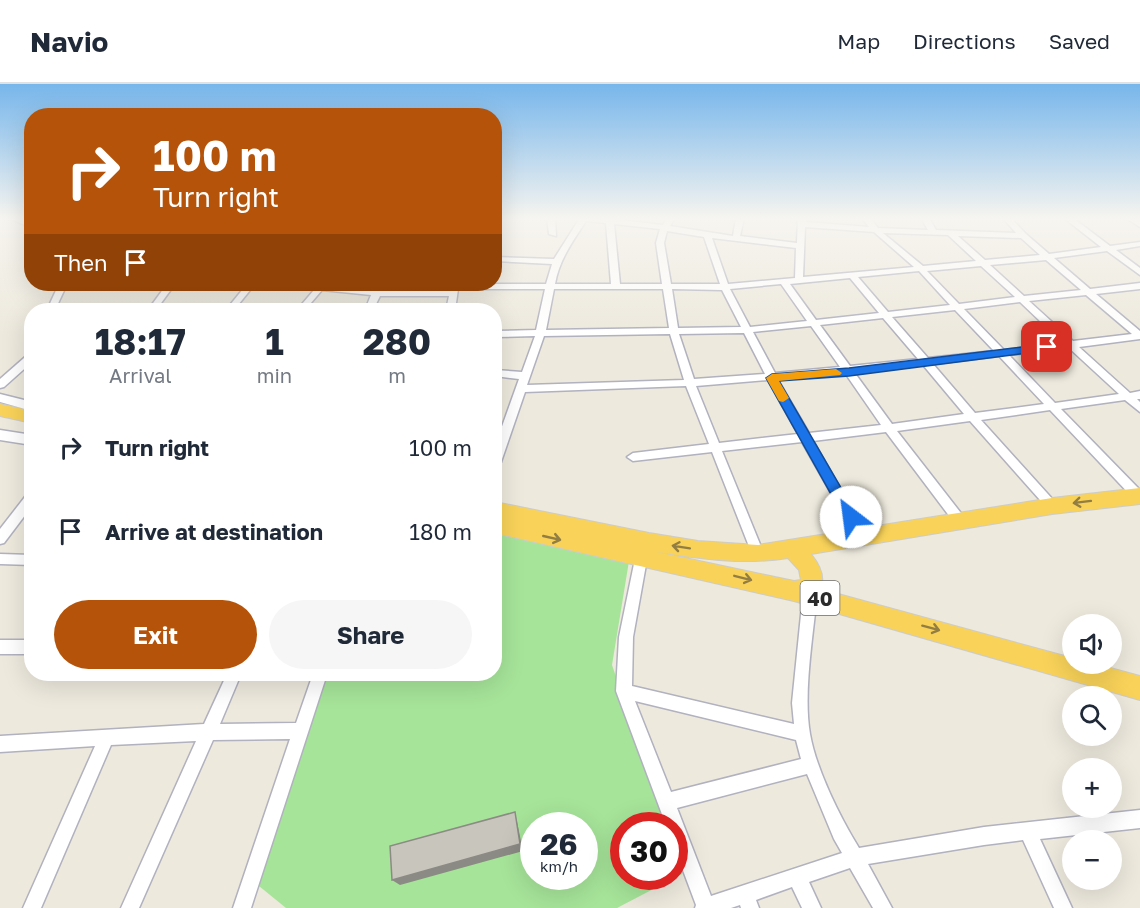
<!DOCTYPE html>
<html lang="en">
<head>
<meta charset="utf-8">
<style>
	:root { --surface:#fff; --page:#f6f6f7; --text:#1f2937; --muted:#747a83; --line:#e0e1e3; --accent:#b45309 }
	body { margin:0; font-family:"Golos Text",sans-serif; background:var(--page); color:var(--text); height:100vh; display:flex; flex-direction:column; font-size:22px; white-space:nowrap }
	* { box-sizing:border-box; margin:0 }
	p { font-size:20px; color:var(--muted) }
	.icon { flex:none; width:33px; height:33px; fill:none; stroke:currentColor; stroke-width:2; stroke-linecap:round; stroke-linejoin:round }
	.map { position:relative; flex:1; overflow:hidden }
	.sheet { position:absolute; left:24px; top:219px; width:478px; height:378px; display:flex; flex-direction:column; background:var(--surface); border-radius:24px; box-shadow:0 6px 24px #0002 }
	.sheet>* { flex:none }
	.guide { position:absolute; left:24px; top:24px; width:478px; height:183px; border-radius:24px; box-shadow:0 6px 24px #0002; background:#b45309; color:#fff; overflow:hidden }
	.tools { position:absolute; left:1062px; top:530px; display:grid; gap:12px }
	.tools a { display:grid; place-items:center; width:60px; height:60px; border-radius:50%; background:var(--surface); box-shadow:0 6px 24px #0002; font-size:30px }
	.speed { position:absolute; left:520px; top:728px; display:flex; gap:12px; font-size:30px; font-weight:700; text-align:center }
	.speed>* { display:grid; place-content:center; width:78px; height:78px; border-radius:50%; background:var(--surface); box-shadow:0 6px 24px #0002; line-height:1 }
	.speed small { font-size:15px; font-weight:400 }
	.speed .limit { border:9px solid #d22; background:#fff; color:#111 }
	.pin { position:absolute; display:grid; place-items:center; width:51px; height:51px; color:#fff; margin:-26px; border-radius:12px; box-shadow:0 3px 9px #0006 }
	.me { position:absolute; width:66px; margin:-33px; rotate:330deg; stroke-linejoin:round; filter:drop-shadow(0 0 4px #0008) }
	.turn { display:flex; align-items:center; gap:21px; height:126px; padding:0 30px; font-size:27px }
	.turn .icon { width:78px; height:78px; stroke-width:2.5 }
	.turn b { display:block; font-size:42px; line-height:51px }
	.then { display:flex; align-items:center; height:57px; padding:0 30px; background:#0003; gap:12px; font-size:22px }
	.eta { display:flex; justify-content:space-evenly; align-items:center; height:102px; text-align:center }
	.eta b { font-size:36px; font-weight:700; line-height:42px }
	.cta { display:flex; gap:12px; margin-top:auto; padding:12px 30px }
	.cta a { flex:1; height:69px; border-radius:36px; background:var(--accent); color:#fff; font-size:24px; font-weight:700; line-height:69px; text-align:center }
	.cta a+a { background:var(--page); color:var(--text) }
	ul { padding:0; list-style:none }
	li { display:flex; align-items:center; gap:18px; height:84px; padding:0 30px }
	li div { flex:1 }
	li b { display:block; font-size:22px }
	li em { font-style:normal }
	header { display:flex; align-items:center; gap:36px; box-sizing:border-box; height:84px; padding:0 30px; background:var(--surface); border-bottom:2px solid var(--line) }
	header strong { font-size:28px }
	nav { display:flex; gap:33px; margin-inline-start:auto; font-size:21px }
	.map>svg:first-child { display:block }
</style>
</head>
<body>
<header>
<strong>Navio</strong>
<nav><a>Map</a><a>Directions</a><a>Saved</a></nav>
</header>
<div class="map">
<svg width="1140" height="824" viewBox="0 0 1140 824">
	<rect width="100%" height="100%" fill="#ede9dd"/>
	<path fill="#a6e499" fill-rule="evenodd" d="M495,450L629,477L612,581L667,741H624V792H675V767L682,790L617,824H286L259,802L328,590H495ZM534,741H585V792H534Z"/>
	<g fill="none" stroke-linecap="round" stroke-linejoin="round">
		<defs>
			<g id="minor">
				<polygon points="9,134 20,134 32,139 32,144"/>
				<polygon points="547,134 555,134 556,152 549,150"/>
				<path d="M572,134H603L663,141L667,134H675L670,142L733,152L736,134H744L740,152L797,159L798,134H806V138L869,143L862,134H870L878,144L928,146L921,134H929L936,146L1016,149L1003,134H1011L1026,150L1049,170L1101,163L1064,134H1073L1110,162L1140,158V162L1116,166L1140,184V191L1107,167L1054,174L1090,205L1140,199V205L1096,210L1140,247V255L1079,263L1130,309L1140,307V315H1137L1140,318V328L1125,316L1061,325L1140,406V416L1134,415L1050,326L981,336L1056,419L1058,422L1056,425H1048L970,337L897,347L964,433L966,437L964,441H956L886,348L813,357L868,453L866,457L862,458L858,457L802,358L722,367L764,470L763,474L758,475L753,474L752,470L712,368L633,377L627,373L633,369L709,360L686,302L525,308L501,378L495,382V362L519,295L495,292V286L522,288L535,252L495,253V247L536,246L545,205H458L455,226H446L449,212H380L373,226H365L371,211L322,206L305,226H297L314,206L283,203L279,200H327L326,202L374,206L377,200H385L382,206H449L450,202L454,200H546L552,180L495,177V173L554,175L578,137ZM586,137L606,139L611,200H555C559,176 573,157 586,137ZM614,140L660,145L656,159L662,200H620ZM805,143L874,148L914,183L803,193ZM667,147L704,153L720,200H671L664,159ZM883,149L948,151L976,177L923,182ZM958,152L1021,154L1040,171L985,176ZM712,154L796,164L795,194L728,200ZM1046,176L1081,206L1024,212L990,181ZM981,182L1015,213L959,220L927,187ZM919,187L950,221L888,228L858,193ZM850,194L879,229L816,236L790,200ZM781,200L807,237L750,243L730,205ZM554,205H663L669,244L546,246ZM672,205L722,206L741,243L678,244ZM1086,211L1132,250L1073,257L1029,217ZM1020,218L1063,259L1004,266L964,225ZM955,226L994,267L928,274L892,233ZM883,234L918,275L850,282L820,241ZM811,242L840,283L775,289L753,248ZM744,249L765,290L694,295L679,250ZM670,250L684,296L527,301L544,252ZM1069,264L1119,310L1055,319L1009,271ZM999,272L1044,320L975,329L933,280ZM923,281L964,330L892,340L854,288ZM845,289L881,341L809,349L778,296ZM768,296L798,350L719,359L696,302Z"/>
				<polygon points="1126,134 1135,134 1140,137 1140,143"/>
				<polygon points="59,200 67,200 55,226 47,226"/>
				<polygon points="167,200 175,200 156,226 148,226"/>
				<polygon points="247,200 255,200 234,226 226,226"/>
				<polygon points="32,267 32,278 4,303 0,304 0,295"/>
				<polygon points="32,407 32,422 4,459 0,460 0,445 28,409"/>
				<polygon points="0,470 32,471 32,481 0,480"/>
				<path d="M641,470L646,471L647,475L633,553L632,602L794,640L792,619L803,511L805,507L810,505L815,507L817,511C813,552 803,610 810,650C816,685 840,733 859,764L984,743L1140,726V744L1040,755L1072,824H1054L1023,756L984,761L868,780L892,824H873L850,784L809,798L821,824H802L792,803L756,816L759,824H741L740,821L731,824H695L696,821L675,765V741H666L616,607L619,553L635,475L636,471ZM635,617L796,656L801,675L671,708ZM807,690L834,755L842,769L711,812L677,724Z"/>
				<rect x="0" y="556" width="32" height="14"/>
				<polygon points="227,590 241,590 220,640 296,639 313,590 327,590 251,824 233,824 290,655 213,656 139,824 121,824 196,657 111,661 41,824 23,824 95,662 0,668 0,652 204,640"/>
			</g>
			<g id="tertiary">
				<polygon points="0,310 32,318 32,327 0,318"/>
				<polygon points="0,346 32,351 32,361 0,356"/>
			</g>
			<g id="trunk">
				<polygon points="0,320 32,327 32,339 0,332"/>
				<path d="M1140,404V420L1052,430L811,470C819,480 826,493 820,505L1072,574V579H1092L1140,592V616L794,517L495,449V418L649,449L698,457L758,461L1052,414ZM657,468C701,475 744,481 788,474L799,486L801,496L794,497Z"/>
			</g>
		</defs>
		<use href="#minor" stroke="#b1b1bf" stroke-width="3"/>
		<use href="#tertiary" stroke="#b1b1bf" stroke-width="3"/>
		<use href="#trunk" stroke="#ccc" stroke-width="2"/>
		<use href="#minor" fill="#fff" fill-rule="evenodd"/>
		<use href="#tertiary" fill="#fff" fill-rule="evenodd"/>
		<use href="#trunk" fill="#f8d259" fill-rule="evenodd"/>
	</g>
	<polygon fill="#8c8a84" points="515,728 523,767 400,801 392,796"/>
	<polygon fill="#c8c5bc" stroke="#8c8a84" stroke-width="1.5" points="515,728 520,760 392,796 390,762"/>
	<defs><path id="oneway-shaft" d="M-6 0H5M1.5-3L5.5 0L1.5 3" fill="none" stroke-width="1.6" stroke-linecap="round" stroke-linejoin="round" transform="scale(1.5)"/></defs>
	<g stroke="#927e42">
		<use href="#oneway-shaft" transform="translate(1082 418) rotate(173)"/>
		<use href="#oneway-shaft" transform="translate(552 454) rotate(13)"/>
		<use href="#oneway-shaft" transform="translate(681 463) rotate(-171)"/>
		<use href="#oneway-shaft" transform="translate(743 494) rotate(14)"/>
		<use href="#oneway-shaft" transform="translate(931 544) rotate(15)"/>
	</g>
	<linearGradient id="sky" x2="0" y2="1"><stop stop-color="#77b6eb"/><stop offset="0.54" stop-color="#f7f5f0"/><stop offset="1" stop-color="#f7f5f0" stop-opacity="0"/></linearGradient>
	<rect width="1140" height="250" fill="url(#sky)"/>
	<polygon fill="#1a73e8" stroke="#114b97" stroke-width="1.5" points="1047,260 1053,263 1051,266 849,292 779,297 858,433 856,437 846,437 766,294 772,290 849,284"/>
	<polygon fill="#f59e0b" points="836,285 842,289 840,291 779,297 789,314 783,318 779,317 766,294 772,290"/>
	<g text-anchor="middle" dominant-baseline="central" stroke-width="5" stroke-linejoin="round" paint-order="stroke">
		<rect fill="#fff" stroke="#6b6b6b" stroke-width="1.5" x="800.5" y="497" width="39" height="34" rx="4.5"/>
		<g font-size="20" font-weight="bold" fill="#2b2b2b">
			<text x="820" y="514">40</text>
		</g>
	</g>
</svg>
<div class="tools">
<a><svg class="icon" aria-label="sound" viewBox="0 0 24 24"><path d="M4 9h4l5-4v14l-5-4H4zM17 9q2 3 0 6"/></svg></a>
<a><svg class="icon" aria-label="search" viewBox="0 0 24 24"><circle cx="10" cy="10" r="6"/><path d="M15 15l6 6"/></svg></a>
<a>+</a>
<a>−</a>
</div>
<div class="speed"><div>26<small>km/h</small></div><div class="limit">30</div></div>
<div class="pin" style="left:1047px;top:263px;background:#d93025"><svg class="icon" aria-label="arrive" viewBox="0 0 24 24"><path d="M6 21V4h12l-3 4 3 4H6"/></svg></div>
<svg class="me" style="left:851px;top:433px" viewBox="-20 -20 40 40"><circle r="19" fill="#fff"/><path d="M0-13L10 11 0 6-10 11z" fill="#1a73e8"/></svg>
<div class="guide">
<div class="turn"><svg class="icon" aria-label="right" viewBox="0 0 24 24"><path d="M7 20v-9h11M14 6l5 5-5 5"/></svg><div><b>100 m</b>Turn right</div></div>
<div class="then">Then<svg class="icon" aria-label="arrive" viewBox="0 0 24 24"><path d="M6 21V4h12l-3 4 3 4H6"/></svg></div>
</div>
<section class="sheet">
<div class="eta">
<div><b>18:17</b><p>Arrival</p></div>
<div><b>1</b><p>min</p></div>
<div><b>280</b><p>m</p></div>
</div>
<ul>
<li><svg class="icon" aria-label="right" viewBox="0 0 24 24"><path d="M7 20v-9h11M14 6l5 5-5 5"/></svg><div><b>Turn right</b></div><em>100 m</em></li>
<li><svg class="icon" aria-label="arrive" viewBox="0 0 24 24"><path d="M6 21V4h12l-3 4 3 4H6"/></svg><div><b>Arrive at destination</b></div><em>180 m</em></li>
</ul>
<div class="cta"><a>Exit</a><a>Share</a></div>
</section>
</div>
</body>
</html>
